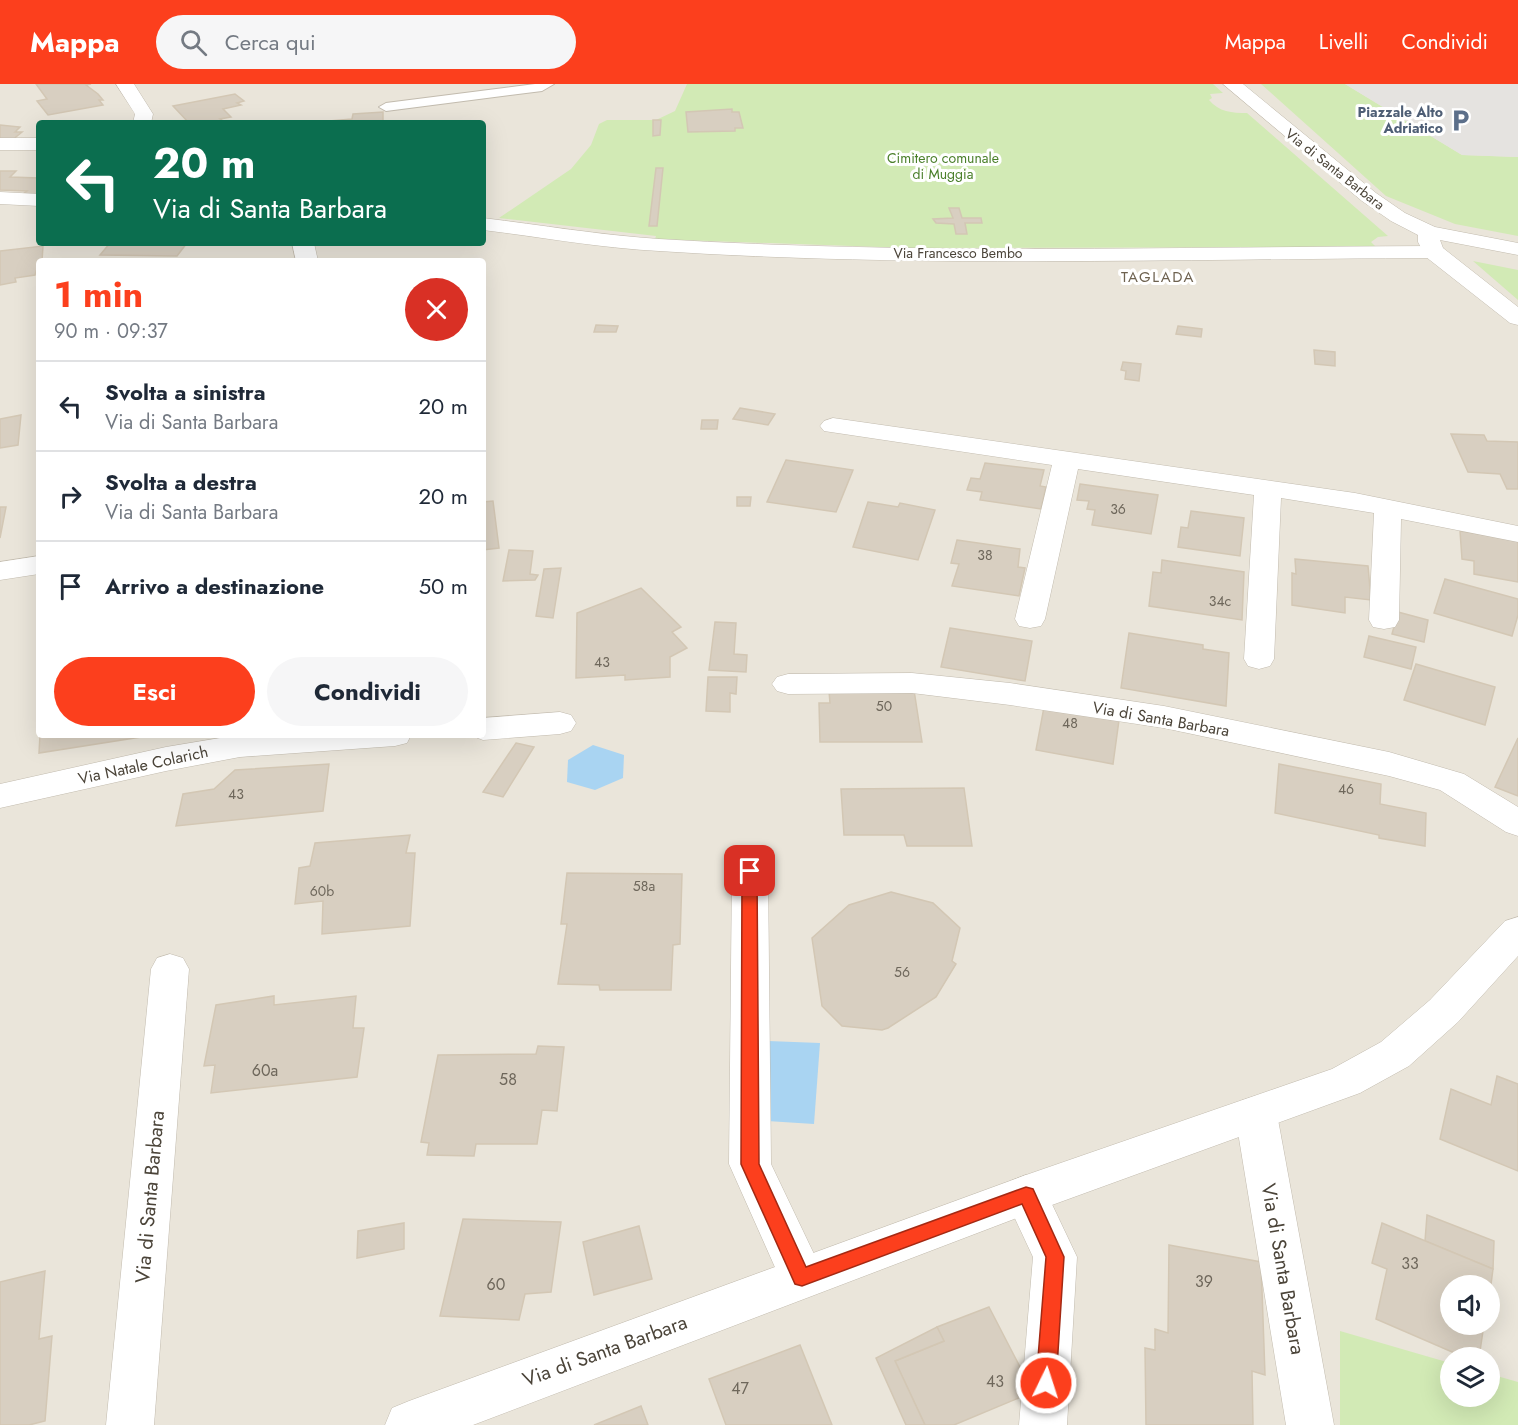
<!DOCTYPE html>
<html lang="it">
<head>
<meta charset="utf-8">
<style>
	:root { --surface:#fff; --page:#f6f6f7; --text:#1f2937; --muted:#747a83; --line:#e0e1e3; --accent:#fc3f1d }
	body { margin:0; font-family:Jost,sans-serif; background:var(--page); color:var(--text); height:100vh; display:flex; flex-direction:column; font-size:22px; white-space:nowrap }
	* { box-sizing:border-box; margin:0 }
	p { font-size:20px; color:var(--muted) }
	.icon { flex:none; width:33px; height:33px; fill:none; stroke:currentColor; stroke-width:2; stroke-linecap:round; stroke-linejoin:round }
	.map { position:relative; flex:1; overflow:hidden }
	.panel { position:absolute; left:36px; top:174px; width:450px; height:480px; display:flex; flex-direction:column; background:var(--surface); border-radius:6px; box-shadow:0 6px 24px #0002 }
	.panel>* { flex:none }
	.banner { position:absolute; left:36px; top:36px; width:450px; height:126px; border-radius:6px; box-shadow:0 6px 24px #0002; background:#0b6e4f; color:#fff; overflow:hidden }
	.buttons { position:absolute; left:1440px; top:1191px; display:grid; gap:12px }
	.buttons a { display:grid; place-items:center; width:60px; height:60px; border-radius:50%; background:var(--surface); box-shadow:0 6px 24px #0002; font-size:30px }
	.pin { position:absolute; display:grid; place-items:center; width:51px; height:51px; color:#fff; margin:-26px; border-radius:12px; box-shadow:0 3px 9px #0006 }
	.me { position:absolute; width:66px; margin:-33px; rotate:4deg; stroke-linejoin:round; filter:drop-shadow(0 0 4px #0008) }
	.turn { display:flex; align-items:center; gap:21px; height:126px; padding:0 18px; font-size:27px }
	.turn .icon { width:78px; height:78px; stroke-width:2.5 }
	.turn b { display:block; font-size:42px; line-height:51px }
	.round { display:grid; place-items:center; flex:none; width:63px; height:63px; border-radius:32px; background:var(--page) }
	.overview { display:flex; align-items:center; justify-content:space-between; height:102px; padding:0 18px }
	h1 { font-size:36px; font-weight:700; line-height:45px; color:var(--accent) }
	.action { display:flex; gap:12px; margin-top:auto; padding:12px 18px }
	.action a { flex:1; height:69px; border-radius:36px; background:var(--accent); color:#fff; font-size:24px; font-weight:700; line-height:69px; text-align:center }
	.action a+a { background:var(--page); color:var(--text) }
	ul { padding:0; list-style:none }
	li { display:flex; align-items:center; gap:18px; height:90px; padding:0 18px; border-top:2px solid var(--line) }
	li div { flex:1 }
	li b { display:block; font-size:22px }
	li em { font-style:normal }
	header { display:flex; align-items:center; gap:36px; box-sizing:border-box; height:84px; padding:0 30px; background:var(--accent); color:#fff }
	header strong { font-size:28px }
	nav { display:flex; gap:33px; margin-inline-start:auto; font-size:21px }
	.search { width:420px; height:54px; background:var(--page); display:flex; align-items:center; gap:15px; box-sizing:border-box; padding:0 21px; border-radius:33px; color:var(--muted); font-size:22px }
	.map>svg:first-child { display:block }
</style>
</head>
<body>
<header>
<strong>Mappa</strong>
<div class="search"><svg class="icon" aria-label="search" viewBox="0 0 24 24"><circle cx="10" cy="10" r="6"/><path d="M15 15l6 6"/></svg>Cerca qui</div>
<nav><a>Mappa</a><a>Livelli</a><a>Condividi</a></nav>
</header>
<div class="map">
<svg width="1518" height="1341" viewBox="0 0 1518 1341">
	<rect width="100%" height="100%" fill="#f6f3ec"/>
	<path fill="#eae5da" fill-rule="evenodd" d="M0,0H1518V1341H0ZM39,39H483V159H39ZM39,177H483V651H39ZM1450,1202H1490V1240H1450ZM1450,1274H1490V1312H1450Z"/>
	<g fill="#d2eab5">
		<path d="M687,0H1213L1223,9L1210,10L1212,14L1209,16C1219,28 1232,29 1247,29L1388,152L1378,153L1371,158L1376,163L908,164L655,155L656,152L499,134L571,85L591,61L599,40L607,36H656L675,27Z"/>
		<polygon points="1261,0 1345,0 1462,71 1518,73 1518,152 1455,140 1386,112"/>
		<polygon points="1473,177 1518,186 1518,216"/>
		<polygon points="1340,1247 1450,1279 1450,1312 1490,1312 1490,1290 1518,1298 1518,1341 1340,1341"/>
	</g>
	<polygon fill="#e5e3e0" points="1345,0 1518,0 1518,73 1462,71"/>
	<g fill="#a9d4f2">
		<polygon points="593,661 624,671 623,694 595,706 567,698 568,676"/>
		<polygon points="768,957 820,959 814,1040 767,1037"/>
	</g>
	<g fill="#d8cfc1" stroke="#d3c7b4" stroke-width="1.5">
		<polygon points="36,0 91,0 86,1 98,10 103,16 99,16 103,21 48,31 37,17 47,15"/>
		<polygon points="235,10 244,17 237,19 241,21 223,25 231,33 220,35 223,37 189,39 173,22"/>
		<polygon points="732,25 732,28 739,28 743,44 735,44 735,47 688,48 686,28"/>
		<polygon points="383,28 383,39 306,39 352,35 353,30"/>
		<polygon points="653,36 661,36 660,51 653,52"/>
		<polygon points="0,41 20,43 15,48 22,48 11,57 0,56"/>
		<polygon points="656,84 663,84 657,142 649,142"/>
		<polygon points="0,87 16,87 10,93 39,94 39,111 23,110 27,107 0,106"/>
		<polygon points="949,124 959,124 962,134 981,134 982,139 965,139 967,150 956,150 954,140 936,139 933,135 953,134"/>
		<polygon points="110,159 187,159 177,172 100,171"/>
		<polygon points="43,162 42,177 39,177 39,187 36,187 35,191 15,194 16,198 0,201 0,167"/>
		<polygon points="596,241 618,242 616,248 594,248"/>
		<polygon points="1178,242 1202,245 1201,253 1176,250"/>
		<polygon points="1314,266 1335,268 1335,282 1315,280"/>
		<polygon points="1123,278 1141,280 1139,297 1125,295 1126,287 1121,286"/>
		<polygon points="740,324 775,330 768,341 733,335"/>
		<polygon points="21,331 18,361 0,364 0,335"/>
		<polygon points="702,336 718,336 717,345 701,345"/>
		<polygon points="1451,350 1484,351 1487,357 1518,358 1518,405 1507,405 1500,390 1468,388"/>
		<polygon points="786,376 853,386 836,428 767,418"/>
		<polygon points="985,379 1044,386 1040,402 1046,403 1041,425 980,416 982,408 967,406 971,394 980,395"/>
		<polygon points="1080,400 1158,411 1151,450 1092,441 1095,426 1087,425 1089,417 1077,416"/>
		<polygon points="737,413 751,413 750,422 737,422"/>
		<polygon points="493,417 499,464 483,466 483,418"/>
		<polygon points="868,418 898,423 900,419 935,426 918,476 853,463"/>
		<polygon points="0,423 6,423 0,454"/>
		<polygon points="1191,427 1244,434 1240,472 1178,463 1181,443 1188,444"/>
		<polygon points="1460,447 1518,456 1518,498 1474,490 1474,477 1462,475"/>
		<polygon points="957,456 1020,465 1018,483 1025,484 1019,512 952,502 959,480 951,479"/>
		<polygon points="509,466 533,467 530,490 538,491 535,496 503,497"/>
		<polygon points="1295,475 1368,482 1371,516 1345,513 1345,529 1292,521 1292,489 1296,490"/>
		<polygon points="1162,476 1244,488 1242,536 1149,522 1153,488 1161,489"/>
		<polygon points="561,484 553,534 536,532 544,485"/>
		<polygon points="1445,495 1518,515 1518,531 1512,552 1434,529"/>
		<polygon points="641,504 681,543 672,548 687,564 670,573 670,593 625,596 625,591 576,594 577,529"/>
		<polygon points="1398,528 1428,536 1424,558 1392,550"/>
		<polygon points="715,538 736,539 734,570 747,571 746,588 709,586"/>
		<polygon points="950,544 1032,557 1025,597 941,583"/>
		<polygon points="1129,549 1203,561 1203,565 1229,569 1226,622 1121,604"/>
		<polygon points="1369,552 1416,563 1411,585 1364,573"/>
		<polygon points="1416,580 1495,603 1485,641 1404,616"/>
		<polygon points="708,593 737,593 736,610 730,609 730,628 706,627"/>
		<polygon points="914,606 922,658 820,658 819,619 830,619 829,607"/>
		<polygon points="1044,623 1119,636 1113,680 1036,666"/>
		<polygon points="40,651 154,651 39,669"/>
		<polygon points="1518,654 1518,712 1495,703"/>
		<polygon points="516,659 534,663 503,713 483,708"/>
		<polygon points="329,680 323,727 176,742 183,710 214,705 235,686"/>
		<polygon points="1279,680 1381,700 1380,720 1426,729 1425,762 1379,754 1379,751 1275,729"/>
		<polygon points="964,704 972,762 907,762 904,751 844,751 841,705"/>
		<polygon points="410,751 406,769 415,769 410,842 322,850 323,817 295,820 299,784 310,782 315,759"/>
		<polygon points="567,789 682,790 680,860 673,861 671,906 600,906 599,901 558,900 567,840 561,840"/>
		<polygon points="891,808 933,819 960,844 952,877 956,880 936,913 888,944 882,946 842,942 822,922 812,854 849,821"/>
		<polygon points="274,912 274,921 356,912 353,944 364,944 357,993 211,1009 215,981 204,982 216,921"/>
		<polygon points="538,962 564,963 557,1027 542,1026 537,1060 476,1060 474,1072 427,1071 429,1059 421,1058 438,971 536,970"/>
		<polygon points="1497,992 1518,1000 1518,1087 1440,1055 1451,1005 1491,1021"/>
		<polygon points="1427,1131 1494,1157 1493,1185 1425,1157"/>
		<polygon points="463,1135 561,1138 551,1208 525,1210 519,1236 440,1232"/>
		<polygon points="404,1139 404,1165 357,1174 358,1147"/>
		<polygon points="1382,1139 1493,1185 1490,1208 1490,1202 1450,1202 1450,1240 1484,1240 1479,1274 1466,1274 1376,1235 1387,1185 1372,1179"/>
		<polygon points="639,1142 652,1195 594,1211 583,1158"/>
		<polygon points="1169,1161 1261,1178 1265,1291 1252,1287 1253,1341 1146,1341 1145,1264 1155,1266 1155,1245 1168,1249"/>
		<polygon points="45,1187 39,1255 52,1252 45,1337 29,1341 0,1341 0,1198"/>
		<polygon points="989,1223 1033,1308 954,1341 925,1341 895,1277 944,1257 937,1243"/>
		<polygon points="937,1243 944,1257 895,1277 925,1341 906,1341 876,1274"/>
		<polygon points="800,1261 832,1341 726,1341 709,1295"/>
		<polygon points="641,1322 648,1341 594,1341"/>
	</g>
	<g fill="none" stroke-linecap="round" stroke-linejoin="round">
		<defs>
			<polygon id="service" points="535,0 554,0 542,7 386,27 379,23 386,19"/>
			<g id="minor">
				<polygon points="116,0 134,0 153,30 151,39 133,39 135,30"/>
				<rect x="0" y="54" width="39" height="12"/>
				<polygon points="0,108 39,110 39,122 0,120"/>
				<path d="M483,134C541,141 600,151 659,155C916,171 1176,163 1434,162L1442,163L1445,168L1442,173L1434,174C1176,175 916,184 659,167C600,164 541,153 483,146Z"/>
				<polygon points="292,159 314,159 318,177 296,177"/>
				<polygon points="833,334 1355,409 1518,442 1518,458 1401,435 1399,536 1395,543 1384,545 1373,543 1369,536 1374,429 1281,414 1274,575 1270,582 1259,585 1248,582 1244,575 1254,411 1078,385 1045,535 1041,542 1030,544 1019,542 1015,535 1052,381 824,347 820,342 824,337"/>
				<polygon points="39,472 39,490 0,496 0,478"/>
				<polygon points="912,589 1010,599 1164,622 1389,668 1464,690 1518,723 1518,752 1506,748 1440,706 1389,692 1164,644 1010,621 912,609 788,610 777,607 772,600 777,593 788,590"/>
				<polygon points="560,628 571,631 576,639 571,647 560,650 483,656 470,651 483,651 483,634"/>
				<polygon points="238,651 411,651 407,659 395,662 240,673 166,687 0,724 0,700 166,663"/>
				<polygon points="750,774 763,778 768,787 771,1080 825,1193 818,1208 802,1214 786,1208 729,1080 732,787 737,778"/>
				<polygon points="170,870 183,874 189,885 154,1341 106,1341 151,885 157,874"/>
				<polygon points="1256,1012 1271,1017 1277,1030 1334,1341 1286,1341 1235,1030 1241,1017"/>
				<polygon points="1026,1091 1041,1097 1077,1173 1067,1341 1019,1341 1033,1173 1004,1111 1011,1097"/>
			</g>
			<g id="tertiary">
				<polygon points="1223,0 1243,0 1376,109 1405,129 1435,143 1518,159 1518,171 1440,156 1443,164 1518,223 1518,241 1510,239 1426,173 1418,158 1418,151 1391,137 1362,117"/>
				<polygon points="1518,833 1518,872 1458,938 1409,982 1360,1009 1030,1129 473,1341 385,1341 392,1324 409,1317 1026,1091 1332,985 1381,958 1430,916 1505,837"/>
			</g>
		</defs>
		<use href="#service" stroke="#c2bbae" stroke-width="2"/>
		<use href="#minor" stroke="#c2bbae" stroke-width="1"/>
		<use href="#tertiary" stroke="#c2bbae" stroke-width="1"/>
		<use href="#service" fill="#fff" fill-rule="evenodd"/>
		<use href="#minor" fill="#fff" fill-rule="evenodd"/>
		<use href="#tertiary" fill="#fff" fill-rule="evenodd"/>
	</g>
	<polygon fill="#fc3f1d" stroke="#a42913" stroke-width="1.5" points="750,781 755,783 757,787 759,1080 806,1183 1026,1103 1033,1105 1064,1173 1056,1299 1053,1306 1046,1309 1039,1306 1036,1299 1046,1173 1022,1120 802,1202 795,1200 741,1080 742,787 744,783"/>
	<defs>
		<symbol id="parking-bare" viewBox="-9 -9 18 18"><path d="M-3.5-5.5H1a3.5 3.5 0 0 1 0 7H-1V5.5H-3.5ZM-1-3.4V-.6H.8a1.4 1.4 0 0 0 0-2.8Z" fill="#5c6f8a" stroke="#fff" stroke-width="2.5" paint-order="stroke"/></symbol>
	</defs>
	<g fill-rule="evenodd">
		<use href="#parking-bare" x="1444" y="20" width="33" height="33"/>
	</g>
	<g text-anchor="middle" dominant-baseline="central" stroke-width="6" stroke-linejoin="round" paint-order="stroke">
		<g font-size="14" font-weight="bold" fill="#4e5e75" stroke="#fff" text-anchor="end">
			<text x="1443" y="28">Piazzale Alto<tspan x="1443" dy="16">Adriatico</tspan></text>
		</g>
		<g font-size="14" fill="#4a7f2a" stroke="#fff">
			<text x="943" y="74">Cimitero comunale<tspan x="943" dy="16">di Muggia</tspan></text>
		</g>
		<g font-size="14" fill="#4b4439" stroke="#fff">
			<text transform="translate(1335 85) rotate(38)">Via di Santa Barbara</text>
			<text x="958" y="169">Via Francesco Bembo</text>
		</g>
		<g font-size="14" fill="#6e675b">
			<text x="1118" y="425">36</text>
			<text x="985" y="471">38</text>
			<text x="1220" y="517">34c</text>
			<text x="602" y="578">43</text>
			<text x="884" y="622">50</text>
			<text x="1070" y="639">48</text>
			<text x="1346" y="705">46</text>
			<text x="236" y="710">43</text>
			<text x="644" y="802">58a</text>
			<text x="322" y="807">60b</text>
			<text x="902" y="888">56</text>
		</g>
		<g font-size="15" letter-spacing="1.5" fill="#6e6250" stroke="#fff">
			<text x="1158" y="193">TAGLADA</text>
		</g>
		<g font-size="16" fill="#4b4439" stroke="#fff">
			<text transform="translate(1161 635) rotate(10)">Via di Santa Barbara</text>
			<text transform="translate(143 681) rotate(-12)">Via Natale Colarich</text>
		</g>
		<g font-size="16" fill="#6e675b">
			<text x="265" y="986">60a</text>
			<text x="508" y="995">58</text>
			<text x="1410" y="1179">33</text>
			<text x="1204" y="1197">39</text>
			<text x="496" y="1200">60</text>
			<text x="995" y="1297">43</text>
			<text x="740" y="1304">47</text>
		</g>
		<g font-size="20" fill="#4b4439" stroke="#fff">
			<text transform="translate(150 1113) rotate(-85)">Via di Santa Barbara</text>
			<text transform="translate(1283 1185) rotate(80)">Via di Santa Barbara</text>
			<text transform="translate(605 1267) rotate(-20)">Via di Santa Barbara</text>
		</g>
	</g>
</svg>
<div class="buttons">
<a><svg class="icon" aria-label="sound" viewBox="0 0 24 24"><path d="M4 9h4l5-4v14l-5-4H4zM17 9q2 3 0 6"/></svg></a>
<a><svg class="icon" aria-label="layers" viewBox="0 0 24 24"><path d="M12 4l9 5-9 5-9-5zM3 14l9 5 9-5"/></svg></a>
</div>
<div class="pin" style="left:750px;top:787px;background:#d93025"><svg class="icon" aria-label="arrive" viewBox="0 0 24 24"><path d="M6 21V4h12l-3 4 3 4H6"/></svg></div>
<svg class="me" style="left:1046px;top:1299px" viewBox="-20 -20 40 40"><circle r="17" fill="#fc3f1d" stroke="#fff" stroke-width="3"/><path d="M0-11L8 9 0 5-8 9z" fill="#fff"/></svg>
<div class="banner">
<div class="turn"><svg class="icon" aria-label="left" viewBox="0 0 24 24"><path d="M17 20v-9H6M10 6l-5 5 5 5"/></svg><div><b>20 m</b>Via di Santa Barbara</div></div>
</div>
<section class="panel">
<div class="overview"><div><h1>1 min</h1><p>90 m · 09:37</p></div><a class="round" style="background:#d93025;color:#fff"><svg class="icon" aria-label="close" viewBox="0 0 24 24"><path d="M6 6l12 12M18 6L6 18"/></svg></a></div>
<ul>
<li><svg class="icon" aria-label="left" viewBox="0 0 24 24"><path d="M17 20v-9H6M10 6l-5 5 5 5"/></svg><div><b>Svolta a sinistra</b><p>Via di Santa Barbara</p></div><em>20 m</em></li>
<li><svg class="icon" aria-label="right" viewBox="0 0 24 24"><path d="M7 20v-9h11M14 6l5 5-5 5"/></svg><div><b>Svolta a destra</b><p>Via di Santa Barbara</p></div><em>20 m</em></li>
<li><svg class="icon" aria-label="arrive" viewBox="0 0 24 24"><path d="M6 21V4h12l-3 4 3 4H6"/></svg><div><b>Arrivo a destinazione</b></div><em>50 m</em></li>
</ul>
<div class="action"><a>Esci</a><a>Condividi</a></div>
</section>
</div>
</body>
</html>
